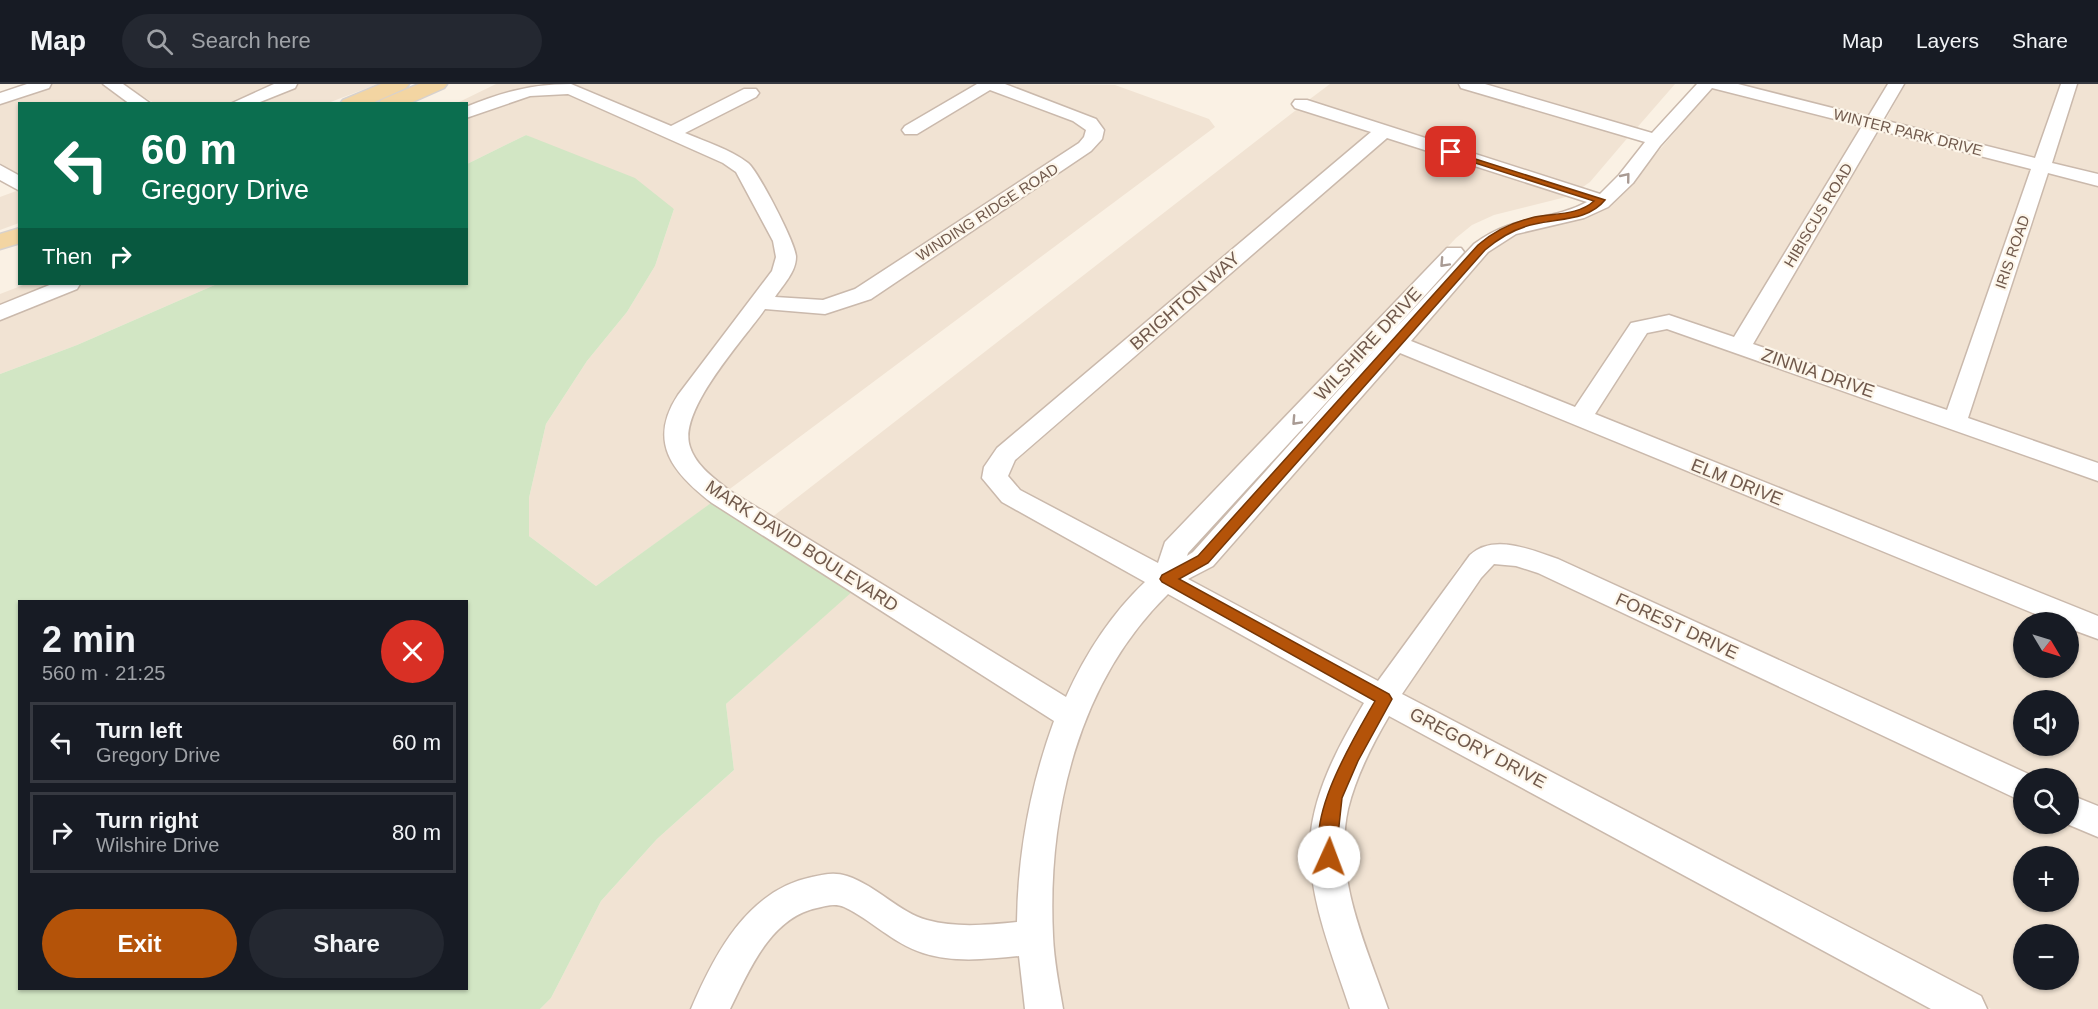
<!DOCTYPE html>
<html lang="en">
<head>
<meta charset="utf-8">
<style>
	:root { --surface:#171b24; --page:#242831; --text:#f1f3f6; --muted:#9ea1a6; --line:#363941; --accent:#b45309 }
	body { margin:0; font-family:Arial,sans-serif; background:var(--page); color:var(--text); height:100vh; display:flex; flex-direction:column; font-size:22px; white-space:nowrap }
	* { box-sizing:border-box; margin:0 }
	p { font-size:20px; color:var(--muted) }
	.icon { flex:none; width:33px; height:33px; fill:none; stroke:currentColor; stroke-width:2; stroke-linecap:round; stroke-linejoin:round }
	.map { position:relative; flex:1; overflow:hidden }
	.drawer { position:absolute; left:18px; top:516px; width:450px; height:390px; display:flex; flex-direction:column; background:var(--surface); border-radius:0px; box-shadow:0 2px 4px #0004 }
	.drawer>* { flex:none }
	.guide { position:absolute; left:18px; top:18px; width:450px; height:183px; border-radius:0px; box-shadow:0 2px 4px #0004; background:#0b6e4f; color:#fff; overflow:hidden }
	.needle { width:39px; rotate:128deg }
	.controls { position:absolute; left:2013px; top:528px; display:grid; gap:12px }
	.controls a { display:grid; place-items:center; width:66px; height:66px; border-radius:50%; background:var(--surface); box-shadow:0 2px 4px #0004; font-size:30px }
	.pin { position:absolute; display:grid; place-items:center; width:51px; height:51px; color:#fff; margin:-26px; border-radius:12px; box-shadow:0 3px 9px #0006 }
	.me { position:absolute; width:66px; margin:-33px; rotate:2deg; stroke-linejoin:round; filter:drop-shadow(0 0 4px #0008) }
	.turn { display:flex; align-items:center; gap:21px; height:126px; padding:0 24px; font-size:27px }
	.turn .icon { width:78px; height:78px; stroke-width:2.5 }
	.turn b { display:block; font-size:42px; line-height:51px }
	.then { display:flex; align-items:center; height:57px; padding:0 24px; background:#0003; gap:12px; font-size:22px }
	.round { display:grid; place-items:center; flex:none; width:63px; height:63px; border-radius:32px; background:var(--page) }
	.headline { display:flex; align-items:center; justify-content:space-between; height:102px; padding:0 24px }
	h1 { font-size:36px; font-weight:700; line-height:45px }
	.action { display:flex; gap:12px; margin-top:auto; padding:12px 24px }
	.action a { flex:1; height:69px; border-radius:36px; background:var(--accent); color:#fff; font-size:24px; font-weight:700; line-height:69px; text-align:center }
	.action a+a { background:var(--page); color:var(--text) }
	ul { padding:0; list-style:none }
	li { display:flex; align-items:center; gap:18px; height:81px; margin:0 12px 9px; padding:0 12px; border:3px solid var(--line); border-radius:0px }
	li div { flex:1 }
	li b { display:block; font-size:22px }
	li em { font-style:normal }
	header { display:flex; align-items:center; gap:36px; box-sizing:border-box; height:84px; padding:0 30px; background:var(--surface); border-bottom:2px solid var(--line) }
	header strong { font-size:28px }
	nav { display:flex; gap:33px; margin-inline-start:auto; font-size:21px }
	.search { width:420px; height:54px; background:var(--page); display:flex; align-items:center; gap:15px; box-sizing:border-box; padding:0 21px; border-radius:33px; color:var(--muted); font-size:22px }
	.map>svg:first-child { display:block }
</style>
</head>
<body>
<header>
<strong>Map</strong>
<div class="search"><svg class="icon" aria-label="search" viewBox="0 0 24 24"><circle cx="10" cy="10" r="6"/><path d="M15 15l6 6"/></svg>Search here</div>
<nav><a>Map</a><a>Layers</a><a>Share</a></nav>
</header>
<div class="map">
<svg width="2098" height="925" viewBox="0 0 2098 925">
	<rect width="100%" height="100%" fill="#faf1e4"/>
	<g fill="#f1e3d3" fill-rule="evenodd">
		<polygon points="52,0 101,0 133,19 20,20 19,93 0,79 0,18"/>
		<polygon points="122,0 280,0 229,20 154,19"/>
		<polygon points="298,0 378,0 328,19 247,20"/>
		<polygon points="496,0 539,0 504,9 467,25 466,20 455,20"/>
		<polygon points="561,0 979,0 901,46 912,50 991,4 1074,35 1088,46 1086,53 1079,61 857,206 823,218 771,215 795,173 791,156 759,97 681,49 759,8 750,5 671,44 576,3"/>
		<polygon points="1000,0 1115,1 1209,35 1215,43 727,407 706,391 692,372 686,357 694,318 764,224 826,228 870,213 1102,47"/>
		<polygon points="1330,0 1457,0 1630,51 1590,98 1580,105 1306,18"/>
		<polygon points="1478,0 1675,0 1635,46"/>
		<polygon points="1729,0 1887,0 1867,35"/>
		<polygon points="1905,0 2060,0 2033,77 1884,39"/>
		<polygon points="2078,0 2098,0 2098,93 2051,81"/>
		<polygon points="1714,2 1864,40 1732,254 1665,233 1651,233 1632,239 1573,325 1409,259 1489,166 1520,147 1574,136 1600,127 1622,110"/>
		<polygon points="567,8 724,77 738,87 776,158 778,174 774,186 677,314 674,378 688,399 713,418 596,502 529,452 529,414 546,340 587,277 627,228 655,182 674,125 526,51 467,80 467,33 512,13"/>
		<polygon points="1300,23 1374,47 982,389 983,398 1151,496 1065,617 771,434"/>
		<polygon points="1881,44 2032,82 1945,328 1752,261"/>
		<polygon points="1388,52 1570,112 1494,131 1472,141 1456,154 1368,247 1159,482 1018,407 1005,393 1015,374"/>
		<polygon points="2050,87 2098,99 2098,382 1967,336"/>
		<polygon points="19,106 19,139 0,146 0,113"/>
		<polygon points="26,200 58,200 0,224 0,210"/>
		<polygon points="80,200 217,200 77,261 0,290 0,234"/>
		<polygon points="1671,244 2098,393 2098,537 1593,333 1648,248"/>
		<path d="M1402,267L2066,538H2024V584H2068L2069,539L2098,551V729L2069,715L2068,694H2024L1552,476L1479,465L1475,467L1460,481L1377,601L1185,496L1213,481ZM2024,616H2068V662H2024Z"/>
		<polygon points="757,445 1056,635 1040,679 1028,736 1021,841 955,845 926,839 806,796 694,925 540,925 551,914 601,817 657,755 734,686 726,620 852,507 755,447"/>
		<path d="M1505,478L1524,481L2023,712L2024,740H2068L2098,747V925H1991L1401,614L1481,492L1494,480ZM2024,772H2068V818H2024ZM2024,850H2068V896H2024Z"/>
		<polygon points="1171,506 1368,616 1321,710 1355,925 1059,925 1049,855 1050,798 1065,686 1102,597 1131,549"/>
		<polygon points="1392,629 1945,925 1384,925 1346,807 1341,761 1347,719 1363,681"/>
		<polygon points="835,818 1023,868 1029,925 726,925 764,856 785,833"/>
	</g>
	<path fill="#d2e6c4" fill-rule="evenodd" d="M526,51L635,94L674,125L655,182L627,228L587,277L546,340L529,414V452L596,502L711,419L853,507L726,620L734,686L657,755L601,817L551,914L540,925H0V290L77,261L217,200H466L467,80ZM20,518H466V904H20Z"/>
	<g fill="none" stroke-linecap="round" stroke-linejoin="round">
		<defs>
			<g id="minor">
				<polygon points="27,0 51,0 49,4 0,20 0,9"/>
				<polygon points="103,0 123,0 151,20 130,20"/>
				<polygon points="274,0 297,0 295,4 255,20 230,20"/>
				<path d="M571,0L671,42L744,5H756L759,9L756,13L685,49C706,58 730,65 748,79C758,87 796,160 796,173C796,188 783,201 775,213L823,216L855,205L1079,59L1084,53L1086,46L1073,37L990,6L917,50H905L902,46L905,42L977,0H1005L1096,35L1104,46L1102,55L1091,67L871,215L825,230L765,225C744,255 677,327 690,363C696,382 715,395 730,407L1066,613C1085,571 1111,530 1145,498L1002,418L982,394L984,383L997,364L1371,48L1295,24L1292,20L1295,16H1307L1600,110L1619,91L1645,58L1461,4L1459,0H1485L1652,49L1697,0H1738L1868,33L1888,0H1904L1883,36L2035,74L2061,0H2077L2052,79L2098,90V102L2048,89L1968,334L2098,379V397L1667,245L1647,249L1595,330L2098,532V555L2068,544V538H2055L1400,269L1213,482L1188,495L1378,597L1470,471C1494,449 1531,466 1558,475L2035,693L2024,694V717L2013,713L1538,489L1516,482L1494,480L1481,494L1402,610L1981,912L1987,925H1931L1389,632C1372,661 1356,692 1348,725C1333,793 1366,861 1388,925H1350C1333,872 1309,817 1310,760C1312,710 1339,661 1364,619L1168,510C1078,598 1047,730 1053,852C1054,877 1059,901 1063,925H1025L1019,872C987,875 954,879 923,869C892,859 872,836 844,823C835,819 826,822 817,824C770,834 749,887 730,925H691C715,869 748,806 812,793C825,790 835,788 847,792C877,802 900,829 927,836C956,844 987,841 1017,838C1018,768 1030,703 1054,637L712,419C673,389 647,358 678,311L772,187L776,173L773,157L736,88L723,79L568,10L530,12L466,34V23C502,8 533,0 571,0ZM1712,4L1862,42L1734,253L1669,231L1631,239L1575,323L1411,257L1488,168L1516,150L1584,134L1608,123L1633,99L1660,62ZM1878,46L2031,85L1947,326L1753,260ZM1387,54L1587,118C1548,139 1515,129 1474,160L1391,249L1464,168L1461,164H1447L1165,458L1158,479L1020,406L1008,392L1015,376ZM1380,260L1193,468L1187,472L1188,469Z"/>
				<polygon points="0,81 20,92 20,107 0,96"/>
				<polygon points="52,200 80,200 77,205 0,236 0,221"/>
				<polygon points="2068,710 2098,722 2098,753 2067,740"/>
			</g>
			<g id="major">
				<polygon points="381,0 409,0 406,4 370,20 340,20 343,16"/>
				<polygon points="419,0 447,0 444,4 408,20 378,20 381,16"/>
				<polygon points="20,144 20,159 0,165 0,150"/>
			</g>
		</defs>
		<use href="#minor" stroke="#cab9ac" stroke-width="3"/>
		<use href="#major" stroke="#d7d1cd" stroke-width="3"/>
		<use href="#minor" fill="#fff" fill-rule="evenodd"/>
		<use href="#major" fill="#f3d5a2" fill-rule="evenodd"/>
	</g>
	<defs><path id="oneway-chevron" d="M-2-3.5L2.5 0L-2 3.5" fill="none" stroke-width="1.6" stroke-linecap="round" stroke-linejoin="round" transform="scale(1.5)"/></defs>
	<g stroke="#a99b94">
		<use href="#oneway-chevron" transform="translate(1626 93) rotate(-51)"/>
		<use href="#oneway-chevron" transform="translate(1444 179) rotate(133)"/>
		<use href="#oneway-chevron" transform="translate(1296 337) rotate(133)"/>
	</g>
	<path fill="#b45309" stroke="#753606" stroke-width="1.5" d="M1447,66L1605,116C1588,137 1559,134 1535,140C1516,144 1500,153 1485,166L1208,479L1179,495L1389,610L1392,615L1358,677L1342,714L1335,779L1329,781L1323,779C1303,736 1354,654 1375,617L1162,498L1160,495L1162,491L1198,472L1478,161C1493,148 1511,139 1531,134C1551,129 1578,132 1594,117L1447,70Z"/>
	<g text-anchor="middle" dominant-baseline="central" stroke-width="4.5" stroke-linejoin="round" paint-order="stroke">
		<g font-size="15" fill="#70594c" stroke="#fdf6ea">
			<text transform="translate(1908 48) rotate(14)">WINTER PARK DRIVE</text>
			<text transform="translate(987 128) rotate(-33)">WINDING RIDGE ROAD</text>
			<text transform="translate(1818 131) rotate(-59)">HIBISCUS ROAD</text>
			<text transform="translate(2012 168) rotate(-71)">IRIS ROAD</text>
		</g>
		<g font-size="18" fill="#70594c" stroke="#fdf6ea">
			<text transform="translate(1185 217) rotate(-41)">BRIGHTON WAY</text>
			<text transform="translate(1368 260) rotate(-47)">WILSHIRE DRIVE</text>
			<text transform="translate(1818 289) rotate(19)">ZINNIA DRIVE</text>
			<text transform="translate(1737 398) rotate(22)">ELM DRIVE</text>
			<text transform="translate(802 462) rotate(33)">MARK DAVID BOULEVARD</text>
			<text transform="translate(1677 542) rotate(25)">FOREST DRIVE</text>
			<text transform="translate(1478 664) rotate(28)">GREGORY DRIVE</text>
		</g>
	</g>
</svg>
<div class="controls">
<a><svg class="needle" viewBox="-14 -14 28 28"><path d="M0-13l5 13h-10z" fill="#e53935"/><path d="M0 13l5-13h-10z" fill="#9ea1a6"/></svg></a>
<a><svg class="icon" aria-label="sound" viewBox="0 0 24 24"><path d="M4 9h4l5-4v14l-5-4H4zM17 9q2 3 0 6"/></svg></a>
<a><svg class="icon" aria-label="search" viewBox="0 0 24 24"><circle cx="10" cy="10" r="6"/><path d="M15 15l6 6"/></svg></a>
<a>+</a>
<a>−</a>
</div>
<div class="pin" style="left:1451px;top:68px;background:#d93025"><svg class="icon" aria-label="arrive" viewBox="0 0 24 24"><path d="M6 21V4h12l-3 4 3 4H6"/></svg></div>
<svg class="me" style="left:1329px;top:773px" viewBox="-20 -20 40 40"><circle r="19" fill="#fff"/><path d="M0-13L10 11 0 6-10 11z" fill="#b45309"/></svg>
<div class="guide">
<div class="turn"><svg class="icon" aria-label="left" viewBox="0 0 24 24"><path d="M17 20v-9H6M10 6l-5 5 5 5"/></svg><div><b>60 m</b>Gregory Drive</div></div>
<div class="then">Then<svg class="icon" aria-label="right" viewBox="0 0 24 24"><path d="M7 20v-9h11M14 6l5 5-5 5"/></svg></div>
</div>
<section class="drawer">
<div class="headline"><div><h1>2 min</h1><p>560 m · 21:25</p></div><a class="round" style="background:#d93025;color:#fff"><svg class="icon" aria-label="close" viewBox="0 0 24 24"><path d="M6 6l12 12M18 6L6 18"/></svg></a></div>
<ul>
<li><svg class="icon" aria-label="left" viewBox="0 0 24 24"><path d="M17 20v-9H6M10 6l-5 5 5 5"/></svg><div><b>Turn left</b><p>Gregory Drive</p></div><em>60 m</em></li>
<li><svg class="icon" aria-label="right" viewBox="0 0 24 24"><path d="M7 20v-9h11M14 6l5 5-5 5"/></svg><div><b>Turn right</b><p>Wilshire Drive</p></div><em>80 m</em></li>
</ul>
<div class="action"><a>Exit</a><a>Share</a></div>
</section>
</div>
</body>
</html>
